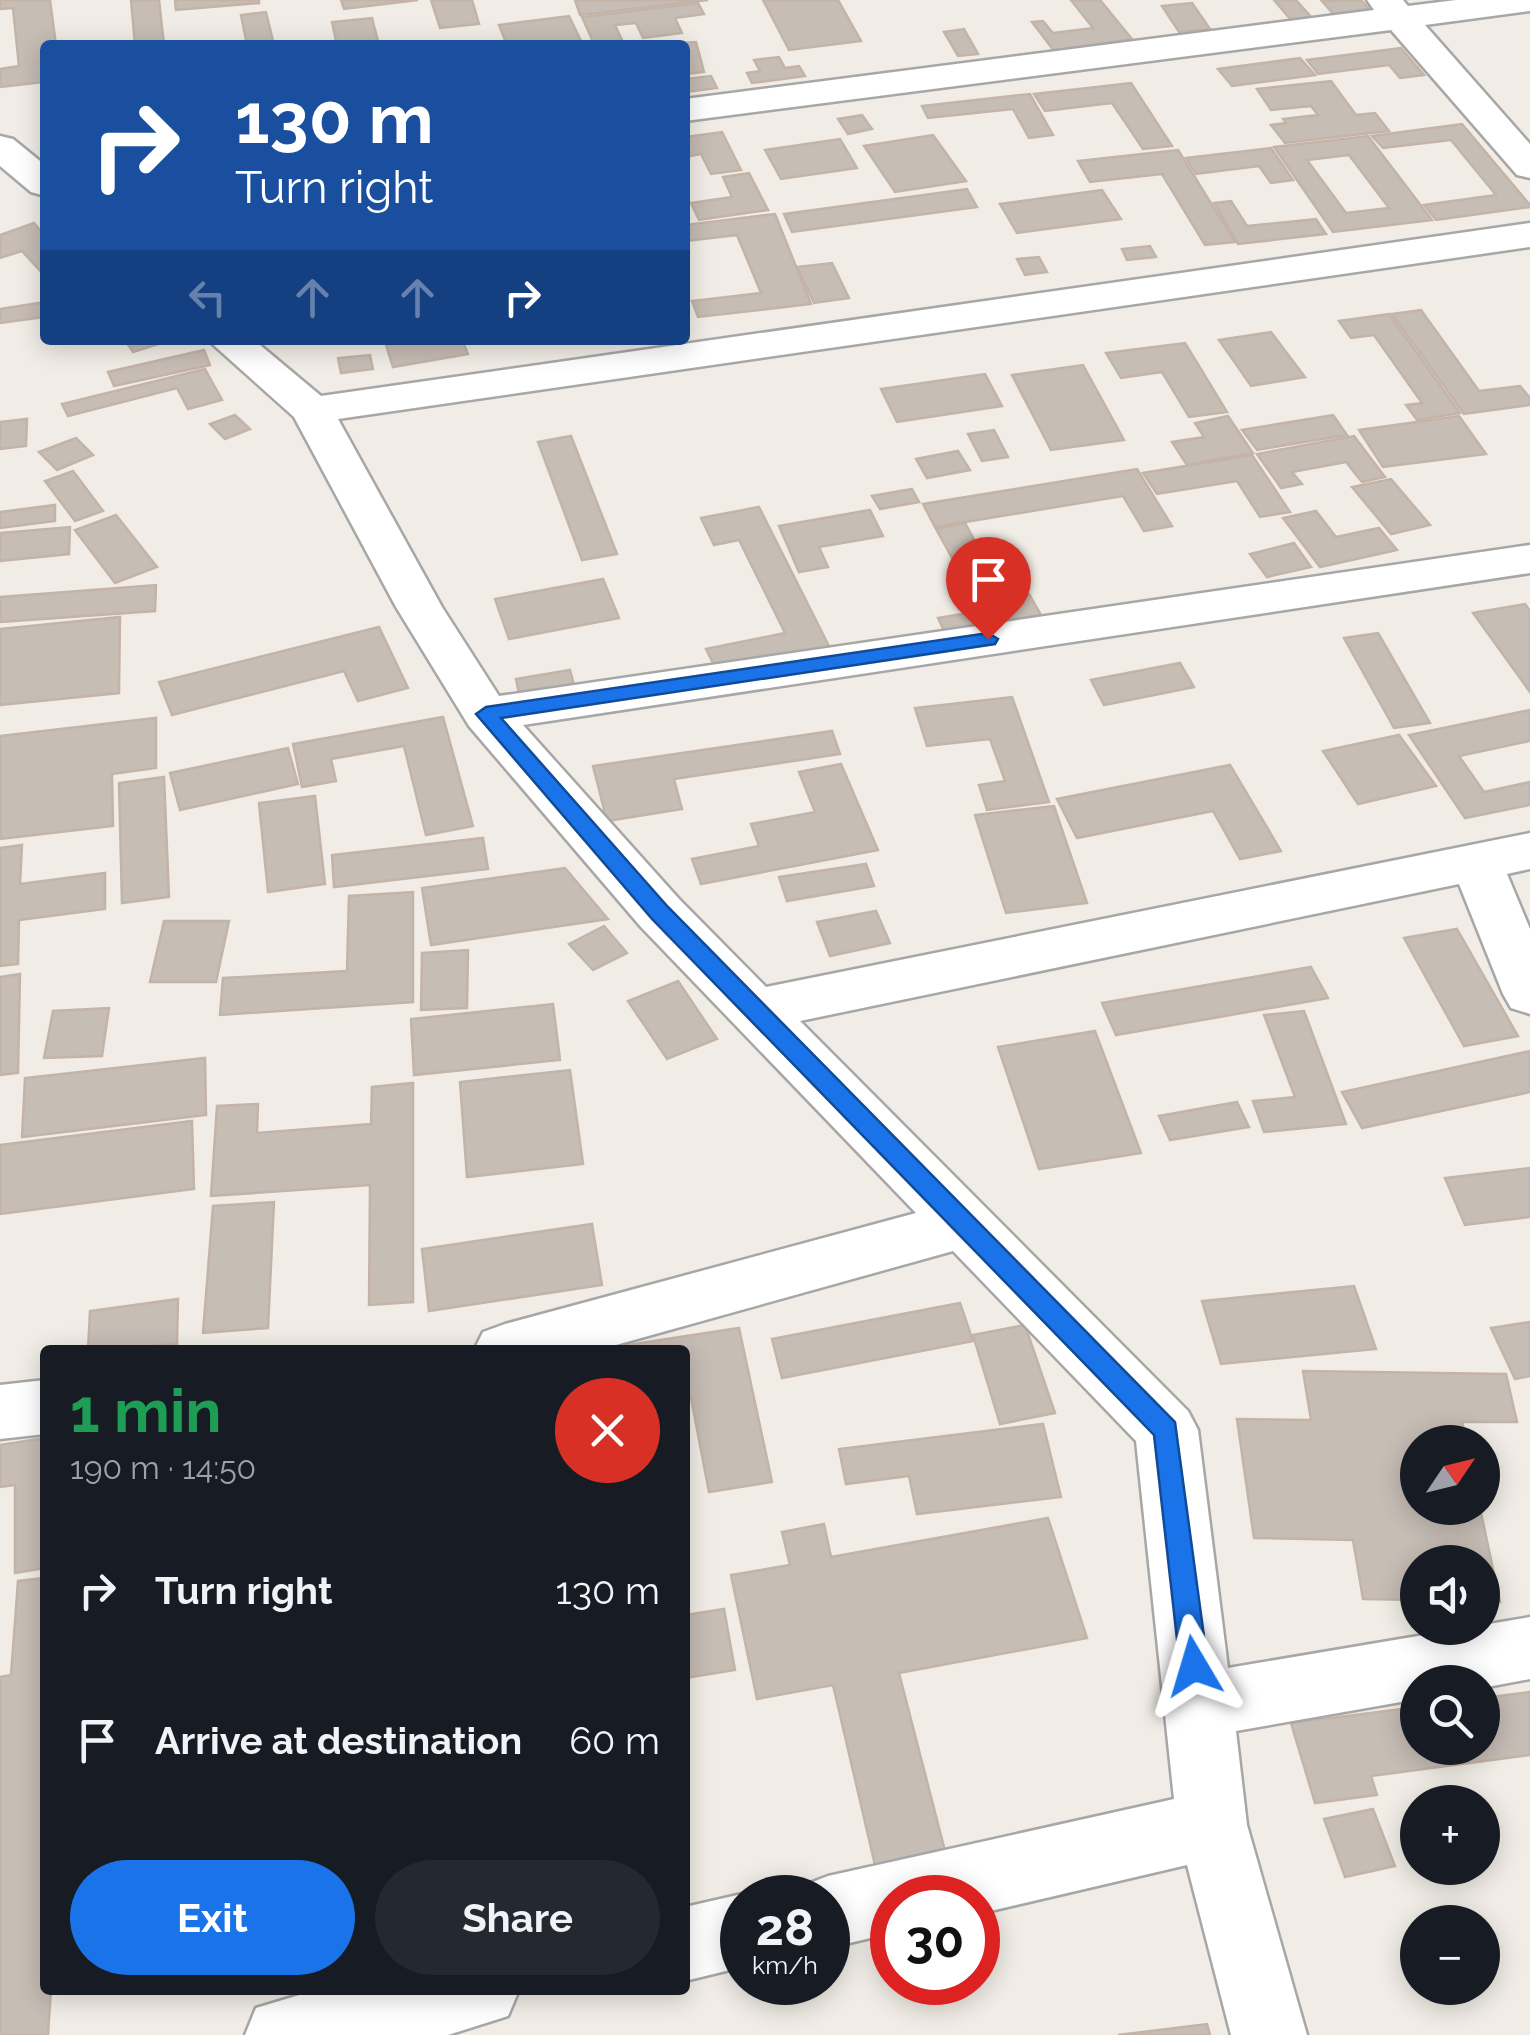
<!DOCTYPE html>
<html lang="en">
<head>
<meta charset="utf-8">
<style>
	:root { --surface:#171b24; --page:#242831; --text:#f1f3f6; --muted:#9ea1a6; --accent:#1a73e8 }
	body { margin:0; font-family:Raleway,sans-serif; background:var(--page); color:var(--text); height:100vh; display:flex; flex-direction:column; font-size:38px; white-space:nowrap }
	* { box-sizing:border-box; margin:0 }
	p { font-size:32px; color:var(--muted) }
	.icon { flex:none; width:55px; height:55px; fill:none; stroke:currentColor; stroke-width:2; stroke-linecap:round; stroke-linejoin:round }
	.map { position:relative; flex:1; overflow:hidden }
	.details { position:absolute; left:40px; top:1345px; width:650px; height:650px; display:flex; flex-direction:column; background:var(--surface); border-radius:10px; box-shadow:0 5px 25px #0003 }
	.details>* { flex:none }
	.banner { position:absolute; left:40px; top:40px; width:650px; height:305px; border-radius:10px; box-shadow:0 5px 25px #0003; background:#1a4fa0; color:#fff; overflow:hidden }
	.needle { width:65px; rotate:55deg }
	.tools { position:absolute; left:1400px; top:1425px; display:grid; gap:20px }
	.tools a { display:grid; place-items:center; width:100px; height:100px; border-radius:50%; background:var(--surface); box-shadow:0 5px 25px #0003; font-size:50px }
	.speed { position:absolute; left:720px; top:1875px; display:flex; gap:20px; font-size:50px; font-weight:700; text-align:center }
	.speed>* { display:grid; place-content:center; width:130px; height:130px; border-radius:50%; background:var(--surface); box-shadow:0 5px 25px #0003; line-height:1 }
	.speed small { font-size:25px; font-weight:400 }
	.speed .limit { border:15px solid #d22; background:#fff; color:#111 }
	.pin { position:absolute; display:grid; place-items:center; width:85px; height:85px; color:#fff; margin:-102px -42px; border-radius:50% 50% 50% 0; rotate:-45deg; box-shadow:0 0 10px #0007 }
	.pin .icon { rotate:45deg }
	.me { position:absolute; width:110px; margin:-55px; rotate:353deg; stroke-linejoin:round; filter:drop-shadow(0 0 8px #0008) }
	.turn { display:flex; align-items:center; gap:35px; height:210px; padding:0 30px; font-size:45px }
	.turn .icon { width:130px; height:130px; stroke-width:2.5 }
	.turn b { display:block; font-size:70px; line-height:85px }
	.lanes { display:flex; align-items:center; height:95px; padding:0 30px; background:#0003; justify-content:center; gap:50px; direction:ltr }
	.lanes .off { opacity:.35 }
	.round { display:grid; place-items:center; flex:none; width:105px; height:105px; border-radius:52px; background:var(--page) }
	.summary { display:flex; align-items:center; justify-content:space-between; height:170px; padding:0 30px }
	h1 { font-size:60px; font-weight:700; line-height:75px; color:#1e9e55 }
	.action { display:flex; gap:20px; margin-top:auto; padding:20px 30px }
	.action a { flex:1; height:115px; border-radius:60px; background:var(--accent); color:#fff; font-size:40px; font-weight:700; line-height:115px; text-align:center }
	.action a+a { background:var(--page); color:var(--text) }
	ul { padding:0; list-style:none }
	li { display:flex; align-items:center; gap:30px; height:150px; padding:0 30px }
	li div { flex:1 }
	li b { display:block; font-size:38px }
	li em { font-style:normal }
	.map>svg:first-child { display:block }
</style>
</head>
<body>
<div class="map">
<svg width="1530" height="2035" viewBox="0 0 1530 2035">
	<rect width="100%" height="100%" fill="#f1ede6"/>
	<g fill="#c6bdb5" stroke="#c4b4a7" stroke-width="2.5" fill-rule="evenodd">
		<polygon points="0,0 50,0 56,45 45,45 45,82 0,87 0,69 19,66 13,8 0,9"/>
		<polygon points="131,0 159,0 164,45 135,45"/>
		<polygon points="175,0 259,0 259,3 176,10"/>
		<polygon points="341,0 418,0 344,9"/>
		<polygon points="431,0 472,0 479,24 440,28"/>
		<polygon points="575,0 708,0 580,15"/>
		<polygon points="763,0 838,0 861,41 789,50"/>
		<polygon points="1071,0 1100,0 1132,39 1054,51 1032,22 1043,21 1053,33 1093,28"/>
		<polygon points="1274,0 1296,0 1312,18 1291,20"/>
		<polygon points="1361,0 1371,11 1335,16 1322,1"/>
		<polygon points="698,3 704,14 675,18 682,33 643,38 636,23 615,25 622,40 594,44 582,17"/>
		<polygon points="1192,3 1210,29 1179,32 1162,6"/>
		<polygon points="266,12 274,45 247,45 241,15"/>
		<polygon points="569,16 583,45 507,45 499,25"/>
		<polygon points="372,18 379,45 337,45 332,22"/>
		<polygon points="964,29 978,54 958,56 944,32"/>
		<polygon points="696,42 704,72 685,74 685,45 651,45"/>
		<polygon points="1401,48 1424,75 1400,78 1389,65 1318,74 1307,60"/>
		<polygon points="779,57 785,68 799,66 805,76 752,83 747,73 760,71 754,60"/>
		<polygon points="1300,58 1315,75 1232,86 1218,69"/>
		<polygon points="711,76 717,88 685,92 685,79"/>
		<polygon points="1331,81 1356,115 1375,113 1389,131 1285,143 1271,125 1286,123 1283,119 1318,115 1311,106 1271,110 1257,89"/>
		<polygon points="1131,83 1172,146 1143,149 1112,103 1045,111 1034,94"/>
		<polygon points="1030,94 1053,135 1029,138 1013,109 928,118 922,106"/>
		<polygon points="862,115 872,129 848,134 838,119"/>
		<polygon points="1462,124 1530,205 1530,207 1436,220 1424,205 1496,195 1451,140 1383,148 1372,136"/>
		<polygon points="722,132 741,170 711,174 701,154 685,157 685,137"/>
		<polygon points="933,135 966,181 895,192 864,146"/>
		<path d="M1368,136L1432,220L1333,232L1274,147ZM1349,155L1389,208L1346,213L1307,160Z"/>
		<polygon points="840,139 857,168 781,179 765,150"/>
		<polygon points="1271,148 1293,180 1271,183 1259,166 1196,174 1186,158"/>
		<polygon points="1178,150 1235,242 1205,245 1162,174 1090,182 1078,161"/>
		<polygon points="749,173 768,210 699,220 691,203 732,197 723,177"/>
		<polygon points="967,189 977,207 792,232 784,214"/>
		<polygon points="1102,190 1121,219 1017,233 1000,204"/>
		<polygon points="1231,201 1247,226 1316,219 1326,234 1238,244 1214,203"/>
		<polygon points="775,214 811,304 698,317 692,301 761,293 737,235 685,241 685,225"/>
		<polygon points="34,223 45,236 45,276 22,251 0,258 0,235"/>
		<polygon points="1150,246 1156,257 1127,260 1122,249"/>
		<polygon points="1039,257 1047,272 1025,275 1017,259"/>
		<polygon points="832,263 849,298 814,303 797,267"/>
		<polygon points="45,302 45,317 0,323 0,309"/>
		<polygon points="1421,310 1479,391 1520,386 1530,398 1530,405 1464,414 1392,314"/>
		<polygon points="1389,314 1460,413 1417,420 1406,405 1422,403 1374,335 1351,338 1339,321"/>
		<polygon points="1271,332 1305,377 1251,386 1219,340"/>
		<polygon points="125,340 171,340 133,352"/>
		<polygon points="418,340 462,340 468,354 393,367 386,345"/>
		<polygon points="1185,343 1227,412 1189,417 1162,372 1121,378 1106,353"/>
		<polygon points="204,350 210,365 114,386 108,372"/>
		<polygon points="370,355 373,369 341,373 338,358"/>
		<polygon points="1083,365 1124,440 1051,450 1012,375"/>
		<polygon points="205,369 222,400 188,409 177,388 68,416 62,404"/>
		<polygon points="985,374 1002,406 897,422 881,389"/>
		<polygon points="235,415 250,429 225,439 210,424"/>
		<polygon points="1333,415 1347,435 1257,450 1242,430"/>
		<polygon points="1228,416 1253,453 1187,465 1172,442 1204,437 1195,423"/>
		<polygon points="1459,416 1486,454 1383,467 1359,430"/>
		<polygon points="27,419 26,446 0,449 0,422"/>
		<polygon points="994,430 1008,457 982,461 968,434"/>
		<polygon points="571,436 617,554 582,560 538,442"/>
		<polygon points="1354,436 1385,477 1362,482 1346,462 1292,472 1302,484 1281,488 1257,454"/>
		<polygon points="76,438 93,455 57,470 39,452"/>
		<polygon points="958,451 970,470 927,478 916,459"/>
		<polygon points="1252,455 1290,512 1260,517 1237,481 1157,494 1143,473"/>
		<polygon points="1137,469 1172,526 1144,531 1123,496 935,527 923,504"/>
		<polygon points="73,471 103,511 75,521 45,481"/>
		<polygon points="1391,479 1430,525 1391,534 1352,487"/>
		<polygon points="912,489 919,502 880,509 872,496"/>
		<polygon points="55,505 55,521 0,528 0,512"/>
		<polygon points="759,507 832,652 719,675 706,649 785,633 739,540 714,545 701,518"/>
		<polygon points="870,510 883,536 819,547 828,567 799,572 779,526"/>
		<polygon points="1316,511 1336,537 1379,528 1397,550 1320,567 1283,518"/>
		<polygon points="116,515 157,567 115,583 75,530"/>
		<polygon points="965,523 1007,599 1029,594 1041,615 989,625 936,529"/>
		<polygon points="70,527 69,554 0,561 0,533"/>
		<polygon points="1294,543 1311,567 1267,577 1250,554"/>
		<polygon points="603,579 619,618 509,639 495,599"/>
		<polygon points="156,585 155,611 0,622 0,597"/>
		<polygon points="1525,604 1530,611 1530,692 1473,613"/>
		<polygon points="975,612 982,626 944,631 938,618"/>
		<polygon points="120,617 119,693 0,705 0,629"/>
		<polygon points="379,627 408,688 358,701 344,671 172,715 159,682"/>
		<polygon points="1378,633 1430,723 1394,728 1344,638"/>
		<polygon points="1180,663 1194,687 1104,705 1091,680"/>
		<polygon points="570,670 575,689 520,698 516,679"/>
		<polygon points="1012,697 1049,802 987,810 979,785 1005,781 990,739 927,746 915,708"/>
		<polygon points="1530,710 1530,741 1459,756 1484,792 1530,782 1530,805 1465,818 1409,735"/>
		<polygon points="443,717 473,826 426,835 404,746 331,759 336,781 302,787 293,744"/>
		<polygon points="156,718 156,768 112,774 113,826 0,839 0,736"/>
		<polygon points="832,731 840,754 674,779 682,809 607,821 593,766"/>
		<polygon points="1399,735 1436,786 1358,804 1323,751"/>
		<polygon points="288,748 298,784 180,810 170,773"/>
		<polygon points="841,764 878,850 701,884 692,859 759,846 751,824 815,812 799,772"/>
		<polygon points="1230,765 1281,851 1240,859 1213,811 1077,838 1057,799"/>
		<polygon points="164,777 169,897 122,903 119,783"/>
		<polygon points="315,796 325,884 268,892 259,803"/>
		<polygon points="1054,806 1087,903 1006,913 975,815"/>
		<polygon points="483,838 488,869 334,887 332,855"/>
		<polygon points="22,845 20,884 105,873 105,909 19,920 18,964 0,966 0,848"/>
		<polygon points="866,864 874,886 787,901 779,877"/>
		<polygon points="565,868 608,919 431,945 422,888"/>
		<polygon points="413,892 413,1002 220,1015 223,978 347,971 349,896"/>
		<polygon points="876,911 890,943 830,956 817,922"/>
		<polygon points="164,921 229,921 216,982 150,982"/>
		<polygon points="604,926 627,953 593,970 569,944"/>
		<polygon points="1457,929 1518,1036 1464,1046 1404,938"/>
		<polygon points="468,950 467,1008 421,1010 422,953"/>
		<polygon points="1311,967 1328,998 1116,1035 1102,1003"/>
		<polygon points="20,974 18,1073 0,1075 0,977"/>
		<polygon points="678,981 717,1039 667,1059 628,1001"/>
		<polygon points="553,1004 560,1060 414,1075 411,1019"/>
		<polygon points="109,1008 102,1056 44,1058 53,1011"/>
		<polygon points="1304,1011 1346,1124 1264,1132 1253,1101 1295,1097 1264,1015"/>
		<polygon points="1095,1031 1141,1153 1039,1169 998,1047"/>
		<polygon points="1530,1051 1530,1092 1362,1128 1342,1092"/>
		<polygon points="205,1058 206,1115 22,1137 25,1078"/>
		<polygon points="570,1070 583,1164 467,1177 460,1082"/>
		<polygon points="413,1083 413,1302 369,1305 370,1185 211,1196 217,1106 258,1104 257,1133 371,1124 372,1087"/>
		<polygon points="1237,1102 1249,1127 1170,1140 1159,1116"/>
		<polygon points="192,1121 194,1189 0,1214 0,1145"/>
		<polygon points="1530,1168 1530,1217 1465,1225 1445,1178"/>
		<polygon points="274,1202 268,1328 203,1333 213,1206"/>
		<polygon points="592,1224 602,1285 429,1311 422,1249"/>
		<polygon points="1354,1286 1376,1349 1221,1364 1202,1301"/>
		<polygon points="178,1299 177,1344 88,1350 90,1311"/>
		<polygon points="960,1303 973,1341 782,1378 772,1339"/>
		<polygon points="1530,1322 1530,1376 1515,1379 1491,1328"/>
		<polygon points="1025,1325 1055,1413 1000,1424 973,1335"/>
		<polygon points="739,1328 772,1482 709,1492 691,1398 685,1399 685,1350 595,1350"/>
		<polygon points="1303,1371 1506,1374 1517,1422 1462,1422 1467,1442 1418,1442 1418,1508 1480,1508 1500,1602 1482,1601 1482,1562 1418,1562 1418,1600 1363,1599 1353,1540 1254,1538 1237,1419 1311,1420"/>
		<polygon points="1043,1424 1061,1497 917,1514 909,1476 846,1484 839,1449"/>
		<polygon points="45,1438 45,1568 15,1573 15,1485 0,1487 0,1445"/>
		<polygon points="1048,1518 1087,1638 899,1673 945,1851 875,1865 833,1685 757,1699 731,1575 790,1565 782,1532 824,1524 831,1557"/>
		<polygon points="45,1578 45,1990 51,1990 48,2035 0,2035 0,1677 11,1675 18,1581"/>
		<polygon points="724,1609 735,1670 685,1678 685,1615"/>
		<polygon points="1530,1692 1530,1755 1371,1776 1377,1795 1315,1803 1291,1723 1418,1707 1418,1748 1482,1748 1482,1698"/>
		<polygon points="1373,1809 1395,1866 1345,1877 1324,1819"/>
		<polygon points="1207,2024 1210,2035 1118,2035"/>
	</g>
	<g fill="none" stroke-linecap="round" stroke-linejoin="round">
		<defs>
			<g id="minor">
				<polygon points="1367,0 1403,0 1408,6 1456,0 1530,0 1530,11 1425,25 1530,144 1530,178 1517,175 1391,30 685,121 685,99 1374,10"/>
				<polygon points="0,136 13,139 45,165 45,196 31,192 0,166"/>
				<polygon points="1530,223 1530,247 338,419 442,607 499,696 1530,545 1530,573 523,725 679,899 766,987 1530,833 1530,869 1507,874 1530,929 1530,1014 1511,1008 1503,994 1459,884 800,1021 1188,1411 1198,1430 1228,1668 1530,1617 1530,1679 1482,1688 1482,1682 1418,1682 1418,1699 1236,1731 1247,1825 1307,2035 1231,2035 1187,1865 978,1914 978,1898 892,1898 892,1933 828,1948 828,1898 798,1898 802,1886 828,1876 1174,1799 1136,1441 953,1251 598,1350 474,1350 483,1332 505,1324 916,1213 641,927 469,726 396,607 294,417 208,340 254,340 321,396"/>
				<polygon points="45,1380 45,1434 0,1439 0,1385"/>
				<polygon points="742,1894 749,1898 742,1898 742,1967 685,1981 685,1907"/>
				<polygon points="316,1990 519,1990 508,2016 448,2035 245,2035 256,2008"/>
			</g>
		</defs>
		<use href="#minor" stroke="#a7a7a7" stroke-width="5"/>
		<use href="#minor" fill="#fff" fill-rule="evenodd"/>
	</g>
	<polygon fill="#1a73e8" stroke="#114b97" stroke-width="2.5" points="988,633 998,639 995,644 501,718 668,907 1175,1422 1208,1666 1204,1675 1194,1679 1184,1675 1180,1666 1154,1435 652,919 476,714 486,707"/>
</svg>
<div class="tools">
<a><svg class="needle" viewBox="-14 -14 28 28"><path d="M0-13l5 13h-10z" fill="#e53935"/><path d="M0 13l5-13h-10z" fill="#9ea1a6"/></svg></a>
<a><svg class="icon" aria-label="sound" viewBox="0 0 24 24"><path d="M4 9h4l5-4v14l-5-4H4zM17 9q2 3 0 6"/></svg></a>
<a><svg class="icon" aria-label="search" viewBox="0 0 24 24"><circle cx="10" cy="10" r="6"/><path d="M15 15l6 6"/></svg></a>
<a>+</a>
<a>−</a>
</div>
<div class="speed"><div>28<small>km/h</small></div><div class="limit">30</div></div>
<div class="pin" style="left:988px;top:639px;background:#d93025"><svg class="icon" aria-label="arrive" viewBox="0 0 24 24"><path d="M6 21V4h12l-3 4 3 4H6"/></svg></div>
<svg class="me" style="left:1194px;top:1666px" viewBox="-20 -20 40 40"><path d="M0-17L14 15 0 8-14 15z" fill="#1a73e8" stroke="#fff" stroke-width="4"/></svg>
<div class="banner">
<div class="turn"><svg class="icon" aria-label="right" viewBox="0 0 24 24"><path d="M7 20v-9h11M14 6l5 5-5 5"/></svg><div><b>130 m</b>Turn right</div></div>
<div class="lanes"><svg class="icon off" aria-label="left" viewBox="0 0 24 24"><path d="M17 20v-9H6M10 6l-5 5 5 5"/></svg><svg class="icon off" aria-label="ahead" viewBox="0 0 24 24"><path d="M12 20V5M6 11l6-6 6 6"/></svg><svg class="icon off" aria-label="ahead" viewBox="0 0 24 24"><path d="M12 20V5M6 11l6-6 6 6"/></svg><svg class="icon" aria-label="right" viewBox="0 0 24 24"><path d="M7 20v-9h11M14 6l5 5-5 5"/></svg></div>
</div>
<section class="details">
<div class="summary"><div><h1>1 min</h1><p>190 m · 14:50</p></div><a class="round" style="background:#d93025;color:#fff"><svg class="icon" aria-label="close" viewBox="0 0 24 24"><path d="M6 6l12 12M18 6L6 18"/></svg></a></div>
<ul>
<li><svg class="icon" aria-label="right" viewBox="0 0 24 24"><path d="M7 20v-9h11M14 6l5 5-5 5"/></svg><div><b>Turn right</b></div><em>130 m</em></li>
<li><svg class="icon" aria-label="arrive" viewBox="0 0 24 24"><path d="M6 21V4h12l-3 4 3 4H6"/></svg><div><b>Arrive at destination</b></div><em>60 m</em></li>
</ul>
<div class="action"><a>Exit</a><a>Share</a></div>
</section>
</div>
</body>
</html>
